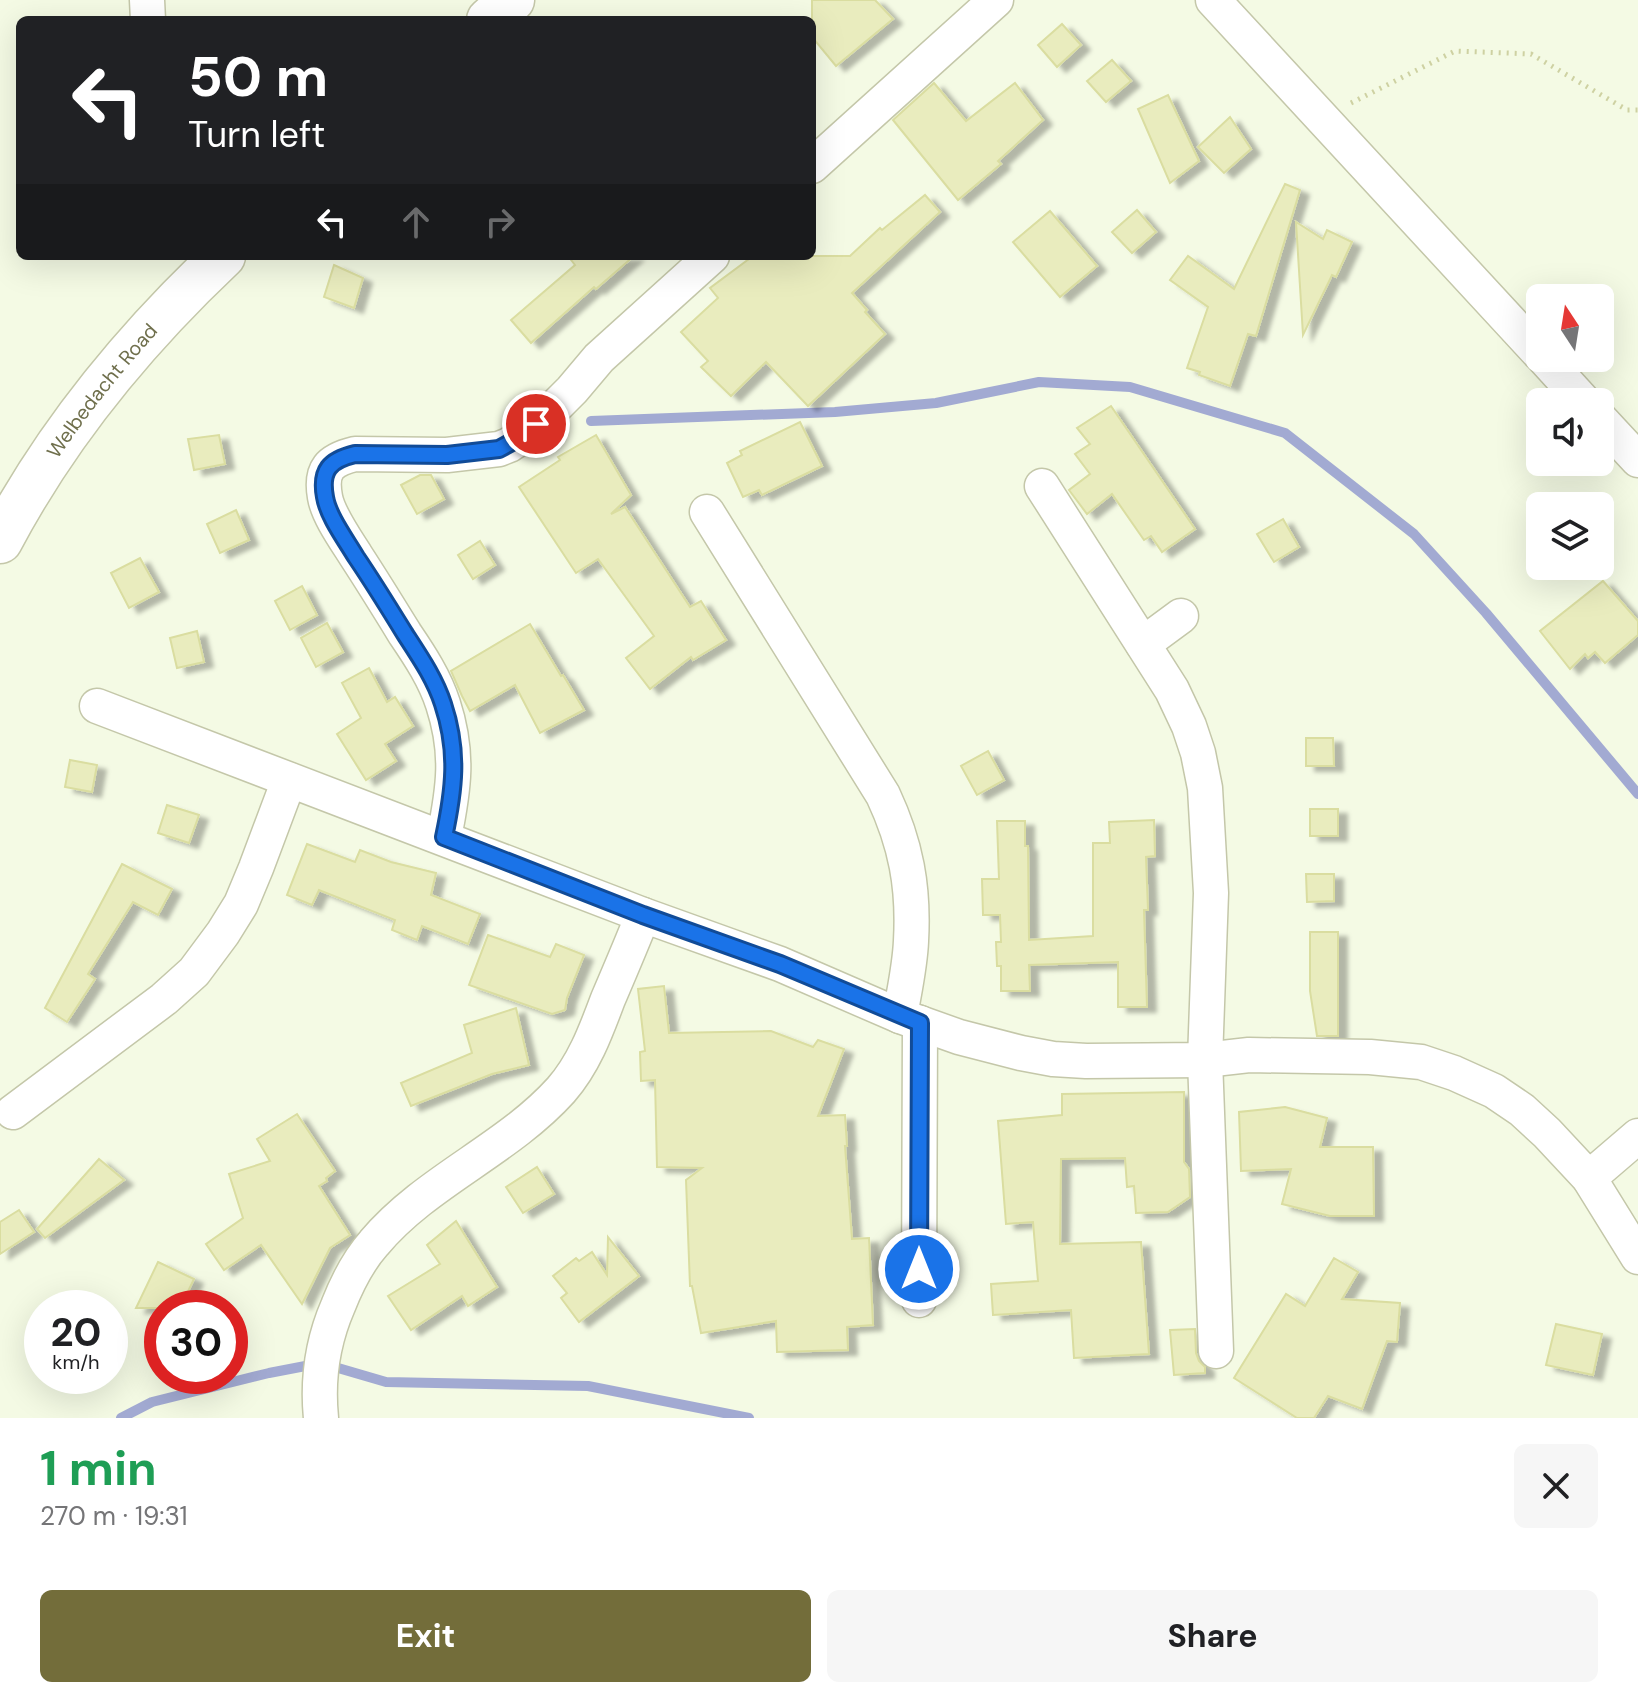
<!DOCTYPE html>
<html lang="en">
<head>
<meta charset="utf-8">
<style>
	:root { --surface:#fff; --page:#f6f6f6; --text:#202124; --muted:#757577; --accent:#736d3a }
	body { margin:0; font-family:"DM Sans",sans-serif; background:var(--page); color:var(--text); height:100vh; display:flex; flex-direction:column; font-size:30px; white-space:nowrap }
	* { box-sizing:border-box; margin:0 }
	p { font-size:26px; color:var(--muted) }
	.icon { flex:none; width:44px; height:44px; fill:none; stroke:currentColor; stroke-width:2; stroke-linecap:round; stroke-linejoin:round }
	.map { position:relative; height:1418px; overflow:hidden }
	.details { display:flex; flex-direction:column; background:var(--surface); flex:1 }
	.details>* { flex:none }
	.top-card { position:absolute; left:16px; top:16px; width:800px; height:244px; border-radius:12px; box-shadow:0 8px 32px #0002; background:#202124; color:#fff; overflow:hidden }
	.needle { width:52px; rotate:348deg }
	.fabs { position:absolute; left:1526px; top:284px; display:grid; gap:16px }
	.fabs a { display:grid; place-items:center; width:88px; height:88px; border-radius:12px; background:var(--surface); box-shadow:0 8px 32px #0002; font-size:40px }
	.speed { position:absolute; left:24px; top:1290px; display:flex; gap:16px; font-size:40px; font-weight:700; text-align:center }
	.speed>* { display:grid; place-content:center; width:104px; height:104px; border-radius:50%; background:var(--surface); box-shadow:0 8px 32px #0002; line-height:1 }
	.speed small { font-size:20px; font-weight:400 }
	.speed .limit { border:12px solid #d22; background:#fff; color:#111 }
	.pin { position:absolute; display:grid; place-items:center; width:68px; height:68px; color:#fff; margin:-34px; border:4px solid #fff; border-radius:50%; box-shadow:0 2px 8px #0007 }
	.me { position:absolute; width:88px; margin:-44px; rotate:0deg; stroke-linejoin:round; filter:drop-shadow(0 0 6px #0008) }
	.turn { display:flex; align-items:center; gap:28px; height:168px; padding:0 40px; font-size:36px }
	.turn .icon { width:104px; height:104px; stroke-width:2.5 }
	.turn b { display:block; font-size:56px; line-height:68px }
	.lanes { display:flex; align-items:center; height:76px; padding:0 40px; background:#0003; justify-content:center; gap:40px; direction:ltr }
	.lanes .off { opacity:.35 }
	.round { display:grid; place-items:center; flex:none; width:84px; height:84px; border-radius:12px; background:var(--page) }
	.headline { display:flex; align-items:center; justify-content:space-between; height:136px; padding:0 40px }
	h1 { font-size:48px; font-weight:700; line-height:60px; color:#1e9e55 }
	.primary-button { display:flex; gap:16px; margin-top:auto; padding:16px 40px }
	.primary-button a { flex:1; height:92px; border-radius:12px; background:var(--accent); color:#fff; font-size:32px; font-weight:700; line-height:92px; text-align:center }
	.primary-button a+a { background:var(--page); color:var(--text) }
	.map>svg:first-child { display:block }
</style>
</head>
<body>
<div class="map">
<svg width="1638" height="1418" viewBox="0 0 1638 1418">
	<defs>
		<filter id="shadow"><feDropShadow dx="9" dy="5" stdDeviation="2" flood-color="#0004"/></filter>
	</defs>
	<rect width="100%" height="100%" fill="#f4fae4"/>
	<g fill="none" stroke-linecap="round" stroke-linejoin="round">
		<g stroke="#a2aad2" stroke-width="10">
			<polyline points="591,421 835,412 936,403 1039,382 1130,387 1285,433 1414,534 1486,613 1638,794"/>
			<polyline points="121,1418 152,1402 269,1373 321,1363 386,1382 588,1386 749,1418"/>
		</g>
	</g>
	<g fill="#e9ecbe" stroke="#dadda0" stroke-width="2" filter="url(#shadow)">
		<polygon points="812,0 875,0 893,19 836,66 812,37"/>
		<polygon points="1062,24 1081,45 1057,67 1038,45"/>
		<polygon points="1112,60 1131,81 1106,102 1087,81"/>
		<polygon points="934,83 966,121 1015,83 1043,120 998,161 1001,164 958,200 893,120"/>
		<polygon points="1168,95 1199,161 1170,183 1138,109"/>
		<polygon points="1230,117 1251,149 1224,173 1198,147"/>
		<polygon points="1285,184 1300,190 1256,336 1248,334 1230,386 1199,375 1200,372 1187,368 1208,307 1170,280 1188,256 1234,289"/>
		<polygon points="925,195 940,212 852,293 867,310 865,312 885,334 808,406 766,362 731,396 701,367 708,361 681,332 718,298 710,288 753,256 850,256 880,228 882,230"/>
		<polygon points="1137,210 1156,232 1132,253 1112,232"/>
		<polygon points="1050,211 1097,266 1060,297 1013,242"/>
		<polygon points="1296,222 1323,239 1327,230 1352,242 1336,277 1332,275 1303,335"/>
		<polygon points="568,256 634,256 596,289 594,287 531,343 511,320 575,265"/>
		<polygon points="334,265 363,278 354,308 324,297"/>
		<polygon points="1111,406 1195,529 1162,552 1151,536 1144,540 1112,494 1087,514 1069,490 1090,474 1075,454 1090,444 1077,428"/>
		<polygon points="800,422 822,466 762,495 759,490 743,497 727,463 742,455 740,451"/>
		<polygon points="219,435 225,464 194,470 188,439"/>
		<polygon points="596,435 631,495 611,514 625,507 690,607 701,601 726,640 693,660 691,657 650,689 626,658 654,636 598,559 576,573 519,487 560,460 558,457"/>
		<polygon points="420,475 431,475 444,499 417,514 401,485"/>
		<polygon points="236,510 249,540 220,553 207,524"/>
		<polygon points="1283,519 1299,547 1274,562 1257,534"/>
		<polygon points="480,541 495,565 473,579 458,555"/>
		<polygon points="140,558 159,592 129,608 111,573"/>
		<polygon points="1603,581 1638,621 1638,635 1605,663 1595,652 1588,658 1585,654 1570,669 1540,631"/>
		<polygon points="302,586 317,615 290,630 275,601"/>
		<polygon points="327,623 343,652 316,667 301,638"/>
		<polygon points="530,624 561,676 563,675 584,710 540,733 515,685 470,711 462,696 451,671"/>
		<polygon points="197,631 204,662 177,668 170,638"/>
		<polygon points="369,668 387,702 395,697 413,726 385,744 396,761 366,780 337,734 361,718 342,683"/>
		<polygon points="1306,738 1333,738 1334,766 1306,766"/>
		<polygon points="988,751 1004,780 977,795 961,766"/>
		<polygon points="70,760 97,765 92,792 65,787"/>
		<polygon points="167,805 199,815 189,843 158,833"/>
		<rect x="1310" y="809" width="28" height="27"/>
		<polygon points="1154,820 1155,856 1146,857 1148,910 1144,910 1147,1007 1118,1007 1118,962 1029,965 1030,991 1001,991 1001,966 997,966 996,942 1001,942 1000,915 983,915 982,879 999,879 997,821 1025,821 1025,846 1028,846 1029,940 1093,936 1093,843 1110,843 1109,822"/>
		<polygon points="307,844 355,862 360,850 391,862 436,873 431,895 480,914 468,944 422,926 417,940 392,930 395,920 319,890 312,905 287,895"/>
		<polygon points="122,864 172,889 158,915 133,902 88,974 95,979 67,1022 45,1008"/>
		<polygon points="1306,874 1334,874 1334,901 1307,902"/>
		<polygon points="1310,932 1338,932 1338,1036 1317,1036 1310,991"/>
		<polygon points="488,935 550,957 556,944 584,955 567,998 565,1010 552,1014 469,985"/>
		<polygon points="664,986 669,1033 771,1031 813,1047 818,1040 844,1049 818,1116 845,1115 847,1146 845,1146 852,1239 869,1238 873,1325 847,1327 848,1350 777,1352 776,1321 701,1333 692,1286 690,1286 686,1180 702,1168 657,1167 655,1080 641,1081 640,1052 645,1051 638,989"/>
		<polygon points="516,1008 529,1065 492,1074 411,1106 401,1083 472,1053 464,1025"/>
		<polygon points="1184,1092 1184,1162 1189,1169 1190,1197 1168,1212 1136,1213 1134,1186 1127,1187 1125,1158 1061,1159 1060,1244 1141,1242 1149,1354 1074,1358 1071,1310 993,1315 991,1284 1038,1281 1033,1222 1006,1224 998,1121 1062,1115 1062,1094"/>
		<polygon points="1285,1107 1327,1118 1320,1147 1373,1147 1374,1216 1330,1216 1282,1204 1291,1169 1241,1171 1239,1112"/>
		<polygon points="297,1114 335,1171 326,1178 327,1181 319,1186 350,1235 330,1248 302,1304 261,1245 224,1270 206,1244 243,1218 229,1174 270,1161 257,1139"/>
		<polygon points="99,1159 124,1180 45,1238 37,1229"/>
		<polygon points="537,1167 554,1194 523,1213 506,1187"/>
		<polygon points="19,1210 34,1232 0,1254 0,1222"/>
		<polygon points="456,1221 497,1287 468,1306 462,1296 411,1330 388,1296 440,1264 427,1245"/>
		<polygon points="608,1237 639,1276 579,1322 561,1298 567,1293 553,1276 576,1258 579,1261 592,1252 607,1275"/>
		<polygon points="1334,1258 1358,1272 1342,1299 1400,1303 1397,1342 1387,1341 1362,1409 1328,1396 1314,1418 1297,1418 1234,1378 1286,1294 1305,1306"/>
		<polygon points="158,1262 194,1279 180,1308 136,1308"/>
		<polygon points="1556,1324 1602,1334 1593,1375 1546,1365"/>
		<polygon points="1195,1329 1196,1353 1199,1361 1205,1367 1205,1373 1174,1375 1170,1330"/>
	</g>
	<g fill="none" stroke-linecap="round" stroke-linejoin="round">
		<defs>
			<g id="minor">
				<polyline points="147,0 148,20"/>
				<polyline points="1213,0 1540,354"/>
				<polyline points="812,166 996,0"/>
				<polyline points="1544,358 1584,402"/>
				<polyline points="1600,419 1638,460"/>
				<polyline points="1042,486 1172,690 1189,726 1198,753 1205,788 1211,893 1205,1060 1216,1351"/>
				<path d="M707,512L883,795C906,844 914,887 911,941C910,966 904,992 900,1016"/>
				<polyline points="1143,644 1181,616"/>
				<polyline points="97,706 643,915 780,964 900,1016 959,1037 1021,1053 1053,1059 1086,1061 1205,1060 1249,1055 1370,1057 1421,1062 1454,1073 1494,1091 1522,1110 1547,1133 1589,1178 1638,1257"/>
				<path d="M444,837C454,788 459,753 443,704C435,679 420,656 405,634C389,608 373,582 356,556C346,540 328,515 325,497C320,469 330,460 355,454L447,455L499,449L509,445L521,437L551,411L572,390L599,358L712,256"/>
				<polyline points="13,1112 164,999 194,972 223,933 241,904 256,868 289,780"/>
				<polyline points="1589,1178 1638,1136"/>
				<polyline points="919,1300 920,1023"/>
				<path d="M321,1418C317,1378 322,1343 338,1306C347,1283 358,1261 374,1243C426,1181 507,1150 561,1090C584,1064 596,1031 608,999C620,971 632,943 643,915"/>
			</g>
			<g id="tertiary">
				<polyline points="489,20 512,0"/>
				<path id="s1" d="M0,541C56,435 136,338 223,256"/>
			</g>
		</defs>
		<use href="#minor" stroke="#c4c7a9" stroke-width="37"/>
		<use href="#tertiary" stroke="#c4c7a9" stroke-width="47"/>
		<polyline stroke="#ced1a2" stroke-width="5" stroke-dasharray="2 6" stroke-linecap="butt" points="1351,103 1455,51 1531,54 1627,110 1638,110"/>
		<use href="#minor" stroke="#fff" stroke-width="34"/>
		<use href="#tertiary" stroke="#fff" stroke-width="44"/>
	</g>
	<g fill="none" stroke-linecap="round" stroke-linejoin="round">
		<defs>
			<path id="route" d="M536,424L521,437L499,449L447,455L355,454C330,460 320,470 325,497C328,516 346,540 356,557C373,582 389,608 405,634C420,657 435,679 443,704C459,752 454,790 444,837L643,915L780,964L920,1023L919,1269"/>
		</defs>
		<use href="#route" stroke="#114b97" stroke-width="20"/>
		<use href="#route" stroke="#1a73e8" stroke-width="14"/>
	</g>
	<g text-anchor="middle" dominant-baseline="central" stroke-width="6" stroke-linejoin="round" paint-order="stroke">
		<g font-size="20" fill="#6f6f4c" stroke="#f8fdea">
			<text stroke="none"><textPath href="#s1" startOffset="182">Welbedacht Road</textPath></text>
		</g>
	</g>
</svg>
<div class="fabs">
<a><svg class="needle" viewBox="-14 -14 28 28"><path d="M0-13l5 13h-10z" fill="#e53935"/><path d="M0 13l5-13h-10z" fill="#757577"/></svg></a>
<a><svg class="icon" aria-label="sound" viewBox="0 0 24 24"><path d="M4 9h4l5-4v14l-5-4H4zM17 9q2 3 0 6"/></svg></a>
<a><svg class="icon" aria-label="layers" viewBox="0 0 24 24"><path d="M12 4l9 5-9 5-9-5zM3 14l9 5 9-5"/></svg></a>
</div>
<div class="speed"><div>20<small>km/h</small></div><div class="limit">30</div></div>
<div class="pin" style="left:536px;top:424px;background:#d93025"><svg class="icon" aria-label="arrive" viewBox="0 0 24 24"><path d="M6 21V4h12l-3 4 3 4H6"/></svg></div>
<svg class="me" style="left:919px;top:1269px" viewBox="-20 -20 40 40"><circle r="17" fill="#1a73e8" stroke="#fff" stroke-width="3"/><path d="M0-11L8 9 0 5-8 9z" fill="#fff"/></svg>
<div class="top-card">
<div class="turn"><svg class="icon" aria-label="left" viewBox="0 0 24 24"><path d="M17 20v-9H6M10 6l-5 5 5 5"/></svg><div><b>50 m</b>Turn left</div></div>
<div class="lanes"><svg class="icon" aria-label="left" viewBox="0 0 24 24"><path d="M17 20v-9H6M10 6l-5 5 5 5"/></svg><svg class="icon off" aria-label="ahead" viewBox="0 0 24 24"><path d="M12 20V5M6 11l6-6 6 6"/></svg><svg class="icon off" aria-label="right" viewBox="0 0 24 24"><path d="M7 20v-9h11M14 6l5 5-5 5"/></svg></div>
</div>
</div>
<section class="details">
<div class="headline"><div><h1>1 min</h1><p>270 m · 19:31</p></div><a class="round"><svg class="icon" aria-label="close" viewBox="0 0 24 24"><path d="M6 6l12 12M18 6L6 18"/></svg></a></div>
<div class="primary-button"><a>Exit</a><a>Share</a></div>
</section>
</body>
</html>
